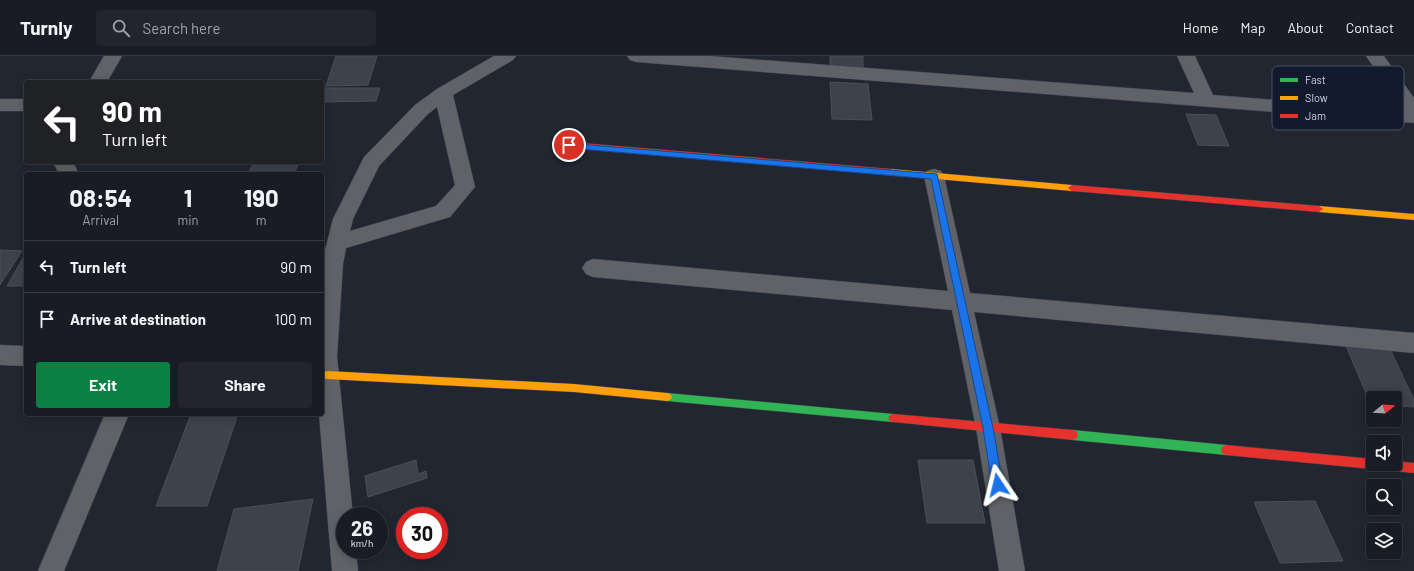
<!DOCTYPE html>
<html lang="en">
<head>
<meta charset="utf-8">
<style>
	:root { --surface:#191c25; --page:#22252d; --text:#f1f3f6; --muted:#9fa1a7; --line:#373a42; --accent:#0b8043 }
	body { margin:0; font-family:Barlow,sans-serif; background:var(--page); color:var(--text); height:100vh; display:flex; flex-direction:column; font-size:15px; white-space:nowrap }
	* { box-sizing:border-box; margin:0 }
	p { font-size:13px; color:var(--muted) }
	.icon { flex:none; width:22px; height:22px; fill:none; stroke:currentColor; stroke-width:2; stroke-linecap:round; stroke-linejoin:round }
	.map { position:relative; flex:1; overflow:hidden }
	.side { position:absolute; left:24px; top:116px; width:300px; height:244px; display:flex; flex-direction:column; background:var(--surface); border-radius:4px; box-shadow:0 2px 10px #0003,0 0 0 1px var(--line) }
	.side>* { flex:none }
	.top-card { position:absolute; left:24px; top:24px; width:300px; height:84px; border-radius:4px; box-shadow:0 2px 10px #0003,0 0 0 1px var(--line); background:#202124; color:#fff; overflow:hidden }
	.needle { width:26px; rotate:72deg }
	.controls { position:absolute; left:1366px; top:335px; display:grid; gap:8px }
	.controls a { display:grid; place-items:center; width:36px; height:36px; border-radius:4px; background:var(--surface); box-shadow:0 2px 10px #0003,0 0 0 1px var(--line); font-size:20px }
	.speed { position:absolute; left:336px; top:451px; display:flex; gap:8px; font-size:20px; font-weight:700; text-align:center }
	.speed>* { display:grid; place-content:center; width:52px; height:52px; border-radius:50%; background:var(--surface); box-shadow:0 2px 10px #0003,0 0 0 1px var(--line); line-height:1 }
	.speed small { font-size:10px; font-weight:400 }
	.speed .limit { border:6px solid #d22; background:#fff; color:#111 }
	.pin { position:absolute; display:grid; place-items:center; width:34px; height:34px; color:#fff; margin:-17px; border:2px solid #fff; border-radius:50%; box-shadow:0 1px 4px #0007 }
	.me { position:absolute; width:44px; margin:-22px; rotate:350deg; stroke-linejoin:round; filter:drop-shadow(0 0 3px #0008) }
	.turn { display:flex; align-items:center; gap:14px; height:84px; padding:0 12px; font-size:18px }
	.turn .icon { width:52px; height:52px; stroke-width:2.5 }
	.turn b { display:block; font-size:28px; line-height:34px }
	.eta { display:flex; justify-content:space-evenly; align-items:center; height:68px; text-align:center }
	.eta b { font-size:24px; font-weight:700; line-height:28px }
	.primary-button { display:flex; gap:8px; margin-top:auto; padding:8px 12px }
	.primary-button a { flex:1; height:46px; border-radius:4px; background:var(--accent); color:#fff; font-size:16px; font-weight:700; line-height:46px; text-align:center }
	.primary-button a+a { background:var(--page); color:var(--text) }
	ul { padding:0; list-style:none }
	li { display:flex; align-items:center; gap:12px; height:52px; padding:0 12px; border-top:1px solid var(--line) }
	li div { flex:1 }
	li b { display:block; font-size:15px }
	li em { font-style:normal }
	header { display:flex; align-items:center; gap:24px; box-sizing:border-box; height:56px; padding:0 20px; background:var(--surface); border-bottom:1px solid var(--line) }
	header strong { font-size:19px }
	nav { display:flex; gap:22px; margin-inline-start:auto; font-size:14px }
	.search { width:280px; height:36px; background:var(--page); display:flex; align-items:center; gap:10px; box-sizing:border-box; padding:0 14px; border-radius:4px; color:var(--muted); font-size:15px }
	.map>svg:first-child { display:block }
</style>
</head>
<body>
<header>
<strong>Turnly</strong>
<div class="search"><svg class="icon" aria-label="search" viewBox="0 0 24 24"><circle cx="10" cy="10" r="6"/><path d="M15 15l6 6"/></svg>Search here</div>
<nav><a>Home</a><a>Map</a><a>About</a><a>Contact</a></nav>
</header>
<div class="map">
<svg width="1414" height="515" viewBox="0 0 1414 515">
	<rect width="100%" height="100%" fill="#212631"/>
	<g fill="#3d424d" stroke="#4b4f58">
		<polygon points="336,0 377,0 368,29 326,30"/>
		<polygon points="830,0 863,0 863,12 830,10"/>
		<polygon points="830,26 868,28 872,64 832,63"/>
		<polygon points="323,32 380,32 376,45 322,46"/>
		<polygon points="1186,58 1216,59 1229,90 1198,89"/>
		<polygon points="254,106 299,106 294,118 248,118"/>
		<polygon points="0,194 22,195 0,229"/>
		<polygon points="26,197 26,230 7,230"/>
		<polygon points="1346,290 1390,293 1414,344 1414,351 1395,350 1395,342 1373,342 1373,349 1371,349"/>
		<polygon points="191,358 238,358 207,450 156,450"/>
		<polygon points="416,404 418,418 426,415 427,422 368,441 365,420"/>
		<polygon points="918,404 973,404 985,467 927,467"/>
		<polygon points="313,443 298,515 217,515 234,453"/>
		<polygon points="1315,445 1343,505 1280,507 1254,446"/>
	</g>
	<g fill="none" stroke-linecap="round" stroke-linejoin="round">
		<defs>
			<g id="street">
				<polygon points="104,0 122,0 107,26 89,26"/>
				<path d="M494,0H516L513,4L453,39L475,131L450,161L346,192L343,208L337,301L353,460H345V494H356L358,515H332L319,358H322V206L333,163L364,101L415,49L437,33ZM437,51L455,129L436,150L350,175L353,163L379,110L427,59Z"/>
				<polygon points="627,0 710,0 1194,37 1177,0 1195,0 1213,39 1403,54 1366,0 1384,0 1414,42 1414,67 636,6 630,4"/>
				<rect x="0" y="43" width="26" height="12"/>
				<polygon points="53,106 73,106 79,118 59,118"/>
				<polygon points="934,113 941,115 944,120 970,237 1414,277 1414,297 974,256 1000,372 1025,515 999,515 976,372 952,254 593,221 586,218 582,212 586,206 593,203 948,235 924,120 927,115"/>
				<polygon points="0,289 26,290 26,310 0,309"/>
				<polygon points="105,358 129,358 64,515 38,515"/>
			</g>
			<g id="fast">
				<polygon points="667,337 893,358 896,359 898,362 896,365 893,366 667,345 664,344 662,341 664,338"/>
				<polygon points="1073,374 1226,389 1230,391 1231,394 1230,397 1226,399 1073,384 1069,382 1068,379 1069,376"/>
			</g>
			<g id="slow">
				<polygon points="891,113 1072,129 1076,132 1072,135 891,119 887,116"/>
				<polygon points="1319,150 1414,158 1414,164 1319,156 1315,153"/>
				<polygon points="327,315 574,328 667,337 670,338 672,341 670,344 667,345 574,336 327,323 324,322 322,319 324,316"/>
			</g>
			<g id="jam">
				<polygon points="569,86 891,113 895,116 891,119 569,92 565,89"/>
				<polygon points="1072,129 1319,150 1323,153 1319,156 1072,135 1068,132"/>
				<polygon points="893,358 1073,374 1077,376 1078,379 1077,382 1073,384 893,366 890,365 888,362 890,359"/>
				<polygon points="1226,389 1373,403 1373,408 1395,408 1395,405 1414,407 1414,417 1226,399 1222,397 1221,394 1222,391"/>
			</g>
		</defs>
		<use href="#street" stroke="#3e424b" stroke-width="1"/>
		<use href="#fast" stroke="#3e424b" stroke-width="1"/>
		<use href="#slow" stroke="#3e424b" stroke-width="1"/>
		<use href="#jam" stroke="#3e424b" stroke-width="1"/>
		<use href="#street" fill="#606267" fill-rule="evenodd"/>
		<use href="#fast" fill="#30b455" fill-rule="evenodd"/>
		<use href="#slow" fill="#ff9f0a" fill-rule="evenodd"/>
		<use href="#jam" fill="#e5322d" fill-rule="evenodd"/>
	</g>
	<polygon fill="#1a73e8" stroke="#114b97" points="566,87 937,118 993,372 1003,429 1001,432 998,434 994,432 992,429 983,372 931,123 569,92 566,91"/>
	<rect x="1272" y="10" width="132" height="64" rx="6" fill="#121a2d" stroke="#4a5162" stroke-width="1"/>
	<rect x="1280" y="22" width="18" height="4" fill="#30b455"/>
	<rect x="1280" y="40" width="18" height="4" fill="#ff9f0a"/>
	<rect x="1280" y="58" width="18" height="4" fill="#e5322d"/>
	<g font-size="11" fill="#ccd2df">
		<text x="1305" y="28">Fast</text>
		<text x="1305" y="46">Slow</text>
		<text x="1305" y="64">Jam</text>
	</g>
</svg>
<div class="controls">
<a><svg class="needle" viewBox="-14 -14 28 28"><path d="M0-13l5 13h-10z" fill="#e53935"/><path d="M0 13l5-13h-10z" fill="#9fa1a7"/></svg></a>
<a><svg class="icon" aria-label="sound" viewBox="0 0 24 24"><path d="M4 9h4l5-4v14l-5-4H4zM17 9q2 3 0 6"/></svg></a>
<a><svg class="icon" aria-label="search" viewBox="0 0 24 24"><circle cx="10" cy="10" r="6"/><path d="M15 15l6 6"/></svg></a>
<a><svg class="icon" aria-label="layers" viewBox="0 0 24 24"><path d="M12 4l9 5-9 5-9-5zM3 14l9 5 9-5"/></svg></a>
</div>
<div class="speed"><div>26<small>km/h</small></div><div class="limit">30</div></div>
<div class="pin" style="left:569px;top:89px;background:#d93025"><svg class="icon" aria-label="arrive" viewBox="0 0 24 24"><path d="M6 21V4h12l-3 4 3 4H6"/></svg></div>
<svg class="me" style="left:998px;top:429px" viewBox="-20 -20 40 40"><path d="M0-17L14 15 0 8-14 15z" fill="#1a73e8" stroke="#fff" stroke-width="4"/></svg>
<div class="top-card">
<div class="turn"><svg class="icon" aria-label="left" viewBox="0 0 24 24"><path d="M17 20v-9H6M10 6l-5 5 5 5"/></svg><div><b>90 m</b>Turn left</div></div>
</div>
<section class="side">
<div class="eta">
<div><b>08:54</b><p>Arrival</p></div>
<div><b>1</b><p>min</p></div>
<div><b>190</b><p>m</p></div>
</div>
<ul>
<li><svg class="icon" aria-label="left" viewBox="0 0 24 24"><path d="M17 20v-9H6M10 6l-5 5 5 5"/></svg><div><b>Turn left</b></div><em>90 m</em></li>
<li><svg class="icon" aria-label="arrive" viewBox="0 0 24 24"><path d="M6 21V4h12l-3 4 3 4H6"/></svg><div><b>Arrive at destination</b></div><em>100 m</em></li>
</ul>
<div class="primary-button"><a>Exit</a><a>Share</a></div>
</section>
</div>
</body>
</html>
